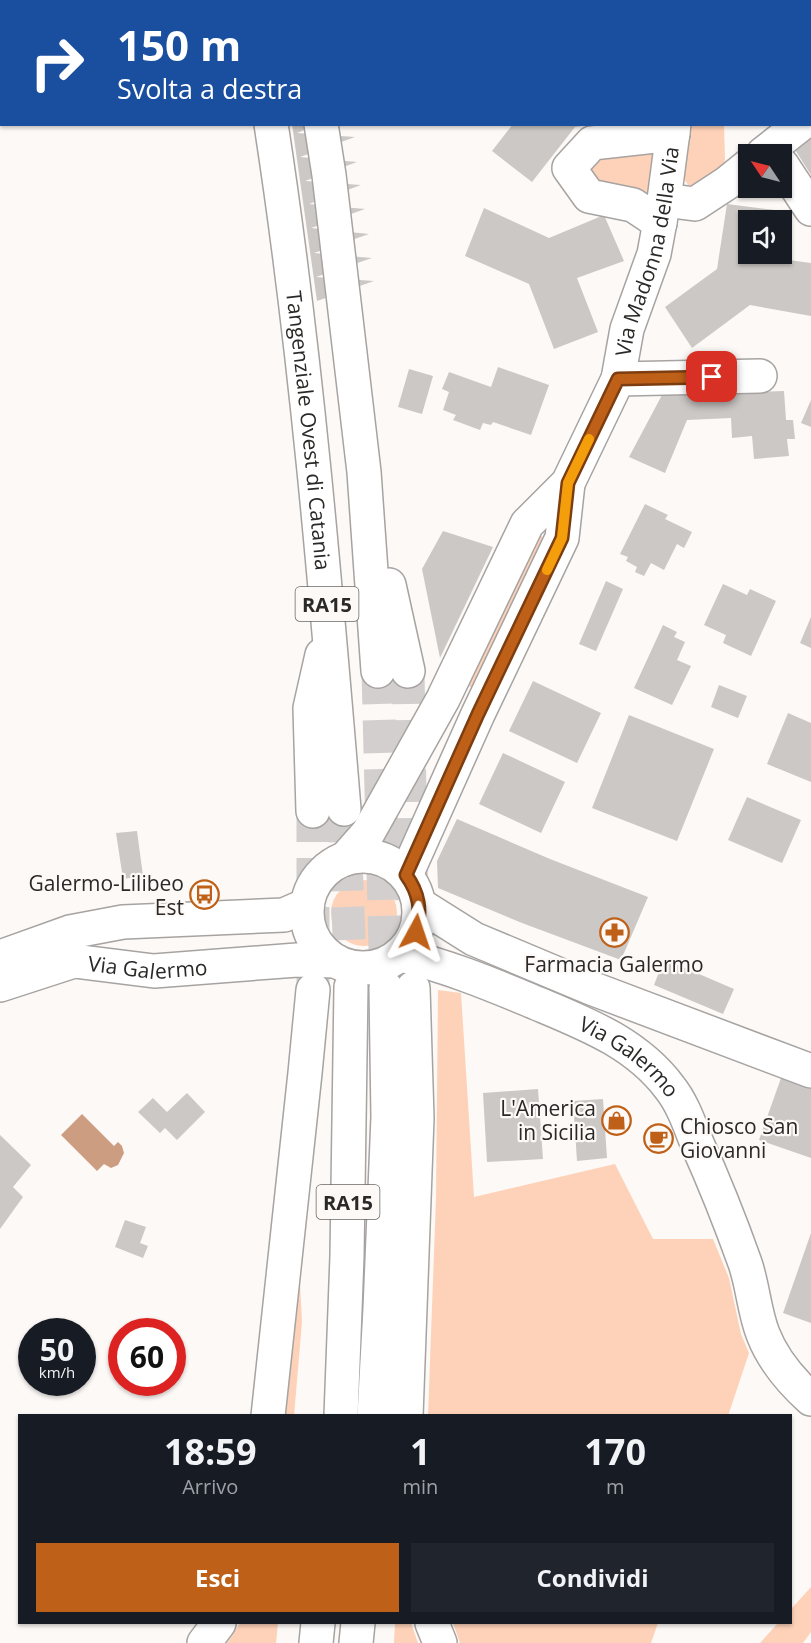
<!DOCTYPE html>
<html lang="it">
<head>
<meta charset="utf-8">
<style>
	:root { --surface:#171b24; --page:#20242c; --text:#f1f3f6; --muted:#9ea1a6; --accent:#bf6018 }
	body { margin:0; font-family:"Open Sans",sans-serif; background:var(--page); color:var(--text); height:100vh; display:flex; flex-direction:column; font-size:22px; white-space:nowrap }
	* { box-sizing:border-box; margin:0 }
	p { font-size:20px; color:var(--muted) }
	.icon { flex:none; width:33px; height:33px; fill:none; stroke:currentColor; stroke-width:2; stroke-linecap:round; stroke-linejoin:round }
	.map { position:relative; flex:1; overflow:hidden }
	.side { position:absolute; left:18px; top:1414px; width:774px; height:210px; display:flex; flex-direction:column; background:var(--surface); border-radius:0px; box-shadow:0 2px 4px #0004 }
	.side>* { flex:none }
	.hud { position:absolute; left:0px; top:0px; width:812px; height:126px; box-shadow:0 2px 4px #0004; background:#1a4fa0; color:#fff; overflow:hidden }
	.needle { width:39px; rotate:305deg }
	.fabs { position:absolute; left:738px; top:144px; display:grid; gap:12px }
	.fabs a { display:grid; place-items:center; width:54px; height:54px; border-radius:0px; background:var(--surface); box-shadow:0 2px 4px #0004; font-size:30px }
	.speed { position:absolute; left:18px; top:1318px; display:flex; gap:12px; font-size:30px; font-weight:700; text-align:center }
	.speed>* { display:grid; place-content:center; width:78px; height:78px; border-radius:50%; background:var(--surface); box-shadow:0 2px 4px #0004; line-height:1 }
	.speed small { font-size:15px; font-weight:400 }
	.speed .limit { border:9px solid #d22; background:#fff; color:#111 }
	.pin { position:absolute; display:grid; place-items:center; width:51px; height:51px; color:#fff; margin:-26px; border-radius:12px; box-shadow:0 3px 9px #0006 }
	.me { position:absolute; width:66px; margin:-33px; rotate:5deg; stroke-linejoin:round; filter:drop-shadow(0 0 4px #0008) }
	.turn { display:flex; align-items:center; gap:21px; height:126px; padding:0 18px; font-size:27px }
	.turn .icon { width:78px; height:78px; stroke-width:2.5 }
	.turn b { display:block; font-size:42px; line-height:51px }
	.eta { display:flex; justify-content:space-evenly; align-items:center; height:102px; text-align:center }
	.eta b { font-size:36px; font-weight:700; line-height:42px }
	.action { display:flex; gap:12px; margin-top:auto; padding:12px 18px }
	.action a { flex:1; height:69px; border-radius:0px; background:var(--accent); color:#fff; font-size:24px; font-weight:700; line-height:69px; text-align:center }
	.action a+a { background:var(--page); color:var(--text) }
	.map>svg:first-child { display:block }
</style>
</head>
<body>
<div class="map">
<svg width="811" height="1643" viewBox="0 0 811 1643">
	<rect width="100%" height="100%" fill="#fdf9f7"/>
	<g fill="#fed2b8">
		<polygon points="690,125 724,125 725,159 721,175 701,187 688,185 682,176"/>
		<polygon points="645,146 655,156 648,194 598,189 586,166 597,153"/>
		<polygon points="539,535 545,538 475,689 469,686 469,678"/>
		<circle cx="364" cy="913" r="33"/>
		<polygon points="438,990 461,993 474,1197 615,1164 653,1239 713,1239 729,1278 741,1334 749,1353 728,1416 428,1416 436,1198"/>
		<polygon points="298,1280 300,1283 302,1322 294,1416 284,1416"/>
		<polygon points="811,1587 811,1632 803,1643 760,1643 778,1623 790,1623 791,1609"/>
		<polygon points="240,1623 278,1623 276,1643 227,1643"/>
		<polygon points="395,1623 411,1623 418,1643 394,1643"/>
		<polygon points="453,1623 658,1623 651,1643 460,1643"/>
	</g>
	<polygon fill="#cd9d81" points="82,1114 114,1146 118,1142 122,1146 124,1153 118,1165 111,1168 104,1164 97,1171 61,1135"/>
	<g fill="#ccc8c6">
		<polygon points="292,124 319,124 297,133 355,137 300,157 357,162 305,181 361,185 309,204 365,209 311,228 369,234 314,253 372,258 316,277 374,281 317,301"/>
		<polygon points="513,124 582,124 582,126 575,127 532,182 492,151"/>
		<polygon points="811,135 811,175 792,145"/>
		<polygon points="727,204 775,210 773,220 748,220 748,254 766,254 766,257 811,263 811,316 750,305 692,348 665,307 717,269"/>
		<polygon points="484,208 549,238 604,215 624,261 577,278 598,332 554,349 529,284 465,256"/>
		<polygon points="498,367 549,385 531,435 493,422 491,425 483,423 480,430 453,420 456,415 443,410 449,392 442,389 449,372 491,387"/>
		<polygon points="409,369 433,376 422,414 398,407"/>
		<polygon points="784,391 786,420 793,420 795,439 787,439 789,456 754,459 752,436 732,438 731,418 687,420 665,473 629,457 662,395"/>
		<polygon points="811,400 811,427 801,423"/>
		<polygon points="645,504 668,515 665,519 692,532 684,548 677,544 664,570 651,563 644,576 635,572 637,567 626,561 628,557 620,554"/>
		<polygon points="443,531 493,547 440,658 422,569"/>
		<polygon points="606,581 623,589 596,651 579,644"/>
		<polygon points="723,584 747,595 750,589 776,601 751,656 723,643 726,635 704,625"/>
		<polygon points="811,617 811,648 800,643"/>
		<polygon points="663,625 677,632 674,637 685,642 677,660 691,666 672,705 634,688"/>
		<polygon points="533,681 601,713 577,763 509,731"/>
		<polygon points="719,685 747,696 738,718 711,707"/>
		<polygon points="788,713 811,723 811,782 767,764"/>
		<polygon points="629,715 714,749 677,841 592,808"/>
		<polygon points="503,753 565,782 541,833 479,804"/>
		<polygon points="747,797 801,820 782,863 728,840"/>
		<polygon points="457,819 550,859 648,897 621,960 522,923 438,888 437,861"/>
		<polygon points="137,831 143,876 123,879 116,833"/>
		<polygon points="664,959 734,989 723,1014 654,985"/>
		<polygon points="781,1078 811,1089 811,1158 759,1140"/>
		<polygon points="538,1089 543,1159 487,1162 483,1093"/>
		<polygon points="187,1093 205,1112 177,1140 165,1128 160,1133 138,1112 153,1098 167,1112"/>
		<polygon points="603,1099 607,1158 577,1161 573,1101"/>
		<polygon points="663,1132 665,1141 655,1143 654,1134"/>
		<polygon points="0,1135 31,1165 13,1187 23,1197 0,1229"/>
		<polygon points="125,1220 146,1227 140,1243 148,1246 143,1258 115,1247"/>
		<polygon points="811,1233 811,1323 783,1313"/>
	</g>
	<g fill="none" stroke-linecap="round" stroke-linejoin="round">
		<g stroke="#d3cfce" stroke-width="33" stroke-dasharray="33 16" stroke-linecap="butt">
			<polyline points="378,671 386,988"/>
			<polyline points="408,671 413,986"/>
			<polyline points="344,809 351,987"/>
			<polyline points="313,989 313,811"/>
		</g>
		<defs>
			<g id="minor">
				<polyline points="593,0 594,2"/>
				<polyline points="683,0 683,2"/>
				<polyline points="810,60 811,57"/>
				<polyline points="763,154 801,124"/>
				<polyline points="782,165 811,209"/>
				<polyline points="664,200 695,204 727,183 748,166"/>
				<polyline points="660,223 633,205 589,196 569,168 592,143 673,134"/>
				<polyline points="618,379 760,376"/>
				<path id="s1" d="M345,859L368,833L443,699L527,524L568,483L618,379L627,329L654,254L664,200L674,124"/>
				<polyline points="406,875 478,714 562,538 568,483"/>
			</g>
			<g id="major">
				<circle cx="363" cy="912" r="56"/>
				<polyline points="420,905 474,939 591,988 811,1071"/>
				<path id="s2" d="M401,955C446,966 486,982 529,1000C581,1022 635,1041 670,1088C682,1103 689,1123 696,1141C714,1181 730,1221 745,1263C753,1286 754,1311 763,1334C773,1360 791,1381 811,1399"/>
				<polyline points="0,957 70,932 123,922 284,915 307,905"/>
				<path id="s3" d="M0,985L74,961L154,971L297,960L335,961"/>
			</g>
			<g id="highway">
				<polyline points="251,0 251,2"/>
				<polyline points="300,0 301,2"/>
				<path id="s4" d="M271,124C306,351 325,580 344,809"/>
				<polyline points="321,124 329,175 364,472 378,671"/>
				<polyline points="389,585 408,671"/>
				<polyline points="313,811 310,708 322,655"/>
				<polyline points="268,1416 305,1073 313,990"/>
				<polyline points="341,1416 347,1256 351,987"/>
				<polyline points="374,1416 380,1309 388,1117 386,988"/>
				<polyline points="406,1416 417,1118 413,988"/>
				<polyline points="432,1623 440,1643"/>
				<polyline points="204,1643 219,1623"/>
				<polyline points="316,1643 318,1623"/>
				<polyline points="356,1643 358,1623"/>
			</g>
		</defs>
		<use href="#minor" stroke="#a6a3a1" stroke-width="36"/>
		<use href="#major" stroke="#a6a3a1" stroke-width="36"/>
		<use href="#highway" stroke="#a6a3a1" stroke-width="36"/>
		<use href="#minor" stroke="#fff" stroke-width="33"/>
		<use href="#major" stroke="#fff" stroke-width="33"/>
		<use href="#highway" stroke="#fff" stroke-width="33"/>
	</g>
	<g fill="none" stroke-linecap="round" stroke-linejoin="round">
		<defs>
			<path id="route" d="M416,932C422,910 419,893 406,875L478,714L562,538L568,483L618,379L712,377"/>
		</defs>
		<use href="#route" stroke="#7c3e10" stroke-width="15"/>
		<use href="#route" stroke="#bf6018" stroke-width="10"/>
		<polyline stroke="#f59e0b" stroke-width="10" points="547,570 562,538 568,483 589,439"/>
	</g>
	<defs>
		<symbol id="bus-ring" viewBox="-11 -11 22 22"><circle r="9.5" fill="#fdf9f7" stroke="#bf6018" stroke-width="1.5"/><path d="M-5-6H5V4H4V6H2V4H-2V6H-4V4H-5ZM-3.5-4V0h7V-4ZM-3.5 1.2v1.5H-2V1.2ZM2 1.2v1.5H3.5V1.2Z" fill="#bf6018"/></symbol>
		<symbol id="pharmacy-ring" viewBox="-11 -11 22 22"><circle r="9.5" fill="#fdf9f7" stroke="#bf6018" stroke-width="1.5"/><path d="M-2-6h4v4h4v4h-4v4h-4v-4h-4v-4h4Z" fill="#bf6018"/></symbol>
		<symbol id="shop-ring" viewBox="-11 -11 22 22"><circle r="9.5" fill="#fdf9f7" stroke="#bf6018" stroke-width="1.5"/><path d="M-5-2.5h2.3a2.7 3.5 0 0 1 5.4 0H5L5.5 6h-11ZM-1.5-2.5h3a1.5 2.3 0 0 0-3 0Z" fill="#bf6018"/></symbol>
		<symbol id="cafe-ring" viewBox="-11 -11 22 22"><circle r="9.5" fill="#fdf9f7" stroke="#bf6018" stroke-width="1.5"/><path d="M-5.5-4.5H6V0H3Q3 3.5 0 3.5H-2.5Q-5.5 3.5-5.5 0ZM3-3.2v2h1.7v-2ZM-6 4.5H4V6H-6Z" fill="#bf6018"/></symbol>
	</defs>
	<g fill-rule="evenodd">
		<use href="#bus-ring" x="188" y="878" width="33" height="33"/>
		<use href="#pharmacy-ring" x="598" y="916" width="33" height="33"/>
		<use href="#shop-ring" x="600" y="1104" width="33" height="33"/>
		<use href="#cafe-ring" x="642" y="1122" width="33" height="33"/>
	</g>
	<g text-anchor="middle" dominant-baseline="central" stroke-width="4.5" stroke-linejoin="round" paint-order="stroke">
		<g fill="#fdf9f7" stroke="#696766" stroke-width="1.5">
			<rect x="295.5" y="587" width="63" height="34" rx="4.5"/>
			<rect x="316.5" y="1185" width="63" height="34" rx="4.5"/>
		</g>
		<g font-size="20" font-weight="bold" fill="#2a2928">
			<text x="327" y="604">RA15</text>
			<text x="348" y="1202">RA15</text>
		</g>
		<g font-size="21" fill="#2a2928" stroke="#fdf9f7">
			<text stroke="none"><textPath href="#s1" startOffset="687">Via Madonna della Via</textPath></text>
			<text stroke="none"><textPath href="#s4" startOffset="309">Tangenziale Ovest di Catania</textPath></text>
			<text stroke="none"><textPath href="#s3" startOffset="152">Via Galermo</textPath></text>
			<text stroke="none"><textPath href="#s2" startOffset="252">Via Galermo</textPath></text>
		</g>
		<g font-size="21" fill="#2a2928" stroke="#fdf9f7" text-anchor="end">
			<text x="184" y="883">Galermo-Lilibeo<tspan x="184" dy="24">Est</tspan></text>
			<text x="614" y="964" text-anchor="middle">Farmacia Galermo</text>
			<text x="596" y="1108">L'America<tspan x="596" dy="24">in Sicilia</tspan></text>
			<text x="680" y="1126" text-anchor="start">Chiosco San<tspan x="680" dy="24">Giovanni</tspan></text>
		</g>
	</g>
</svg>
<div class="fabs">
<a><svg class="needle" viewBox="-14 -14 28 28"><path d="M0-13l5 13h-10z" fill="#e53935"/><path d="M0 13l5-13h-10z" fill="#9ea1a6"/></svg></a>
<a><svg class="icon" aria-label="sound" viewBox="0 0 24 24"><path d="M4 9h4l5-4v14l-5-4H4zM17 9q2 3 0 6"/></svg></a>
</div>
<div class="speed"><div>50<small>km/h</small></div><div class="limit">60</div></div>
<div class="pin" style="left:712px;top:377px;background:#d93025"><svg class="icon" aria-label="arrive" viewBox="0 0 24 24"><path d="M6 21V4h12l-3 4 3 4H6"/></svg></div>
<svg class="me" style="left:416px;top:932px" viewBox="-20 -20 40 40"><path d="M0-17L14 15 0 8-14 15z" fill="#bf6018" stroke="#fff" stroke-width="4"/></svg>
<div class="hud">
<div class="turn"><svg class="icon" aria-label="right" viewBox="0 0 24 24"><path d="M7 20v-9h11M14 6l5 5-5 5"/></svg><div><b>150 m</b>Svolta a destra</div></div>
</div>
<section class="side">
<div class="eta">
<div><b>18:59</b><p>Arrivo</p></div>
<div><b>1</b><p>min</p></div>
<div><b>170</b><p>m</p></div>
</div>
<div class="action"><a>Esci</a><a>Condividi</a></div>
</section>
</div>
</body>
</html>
